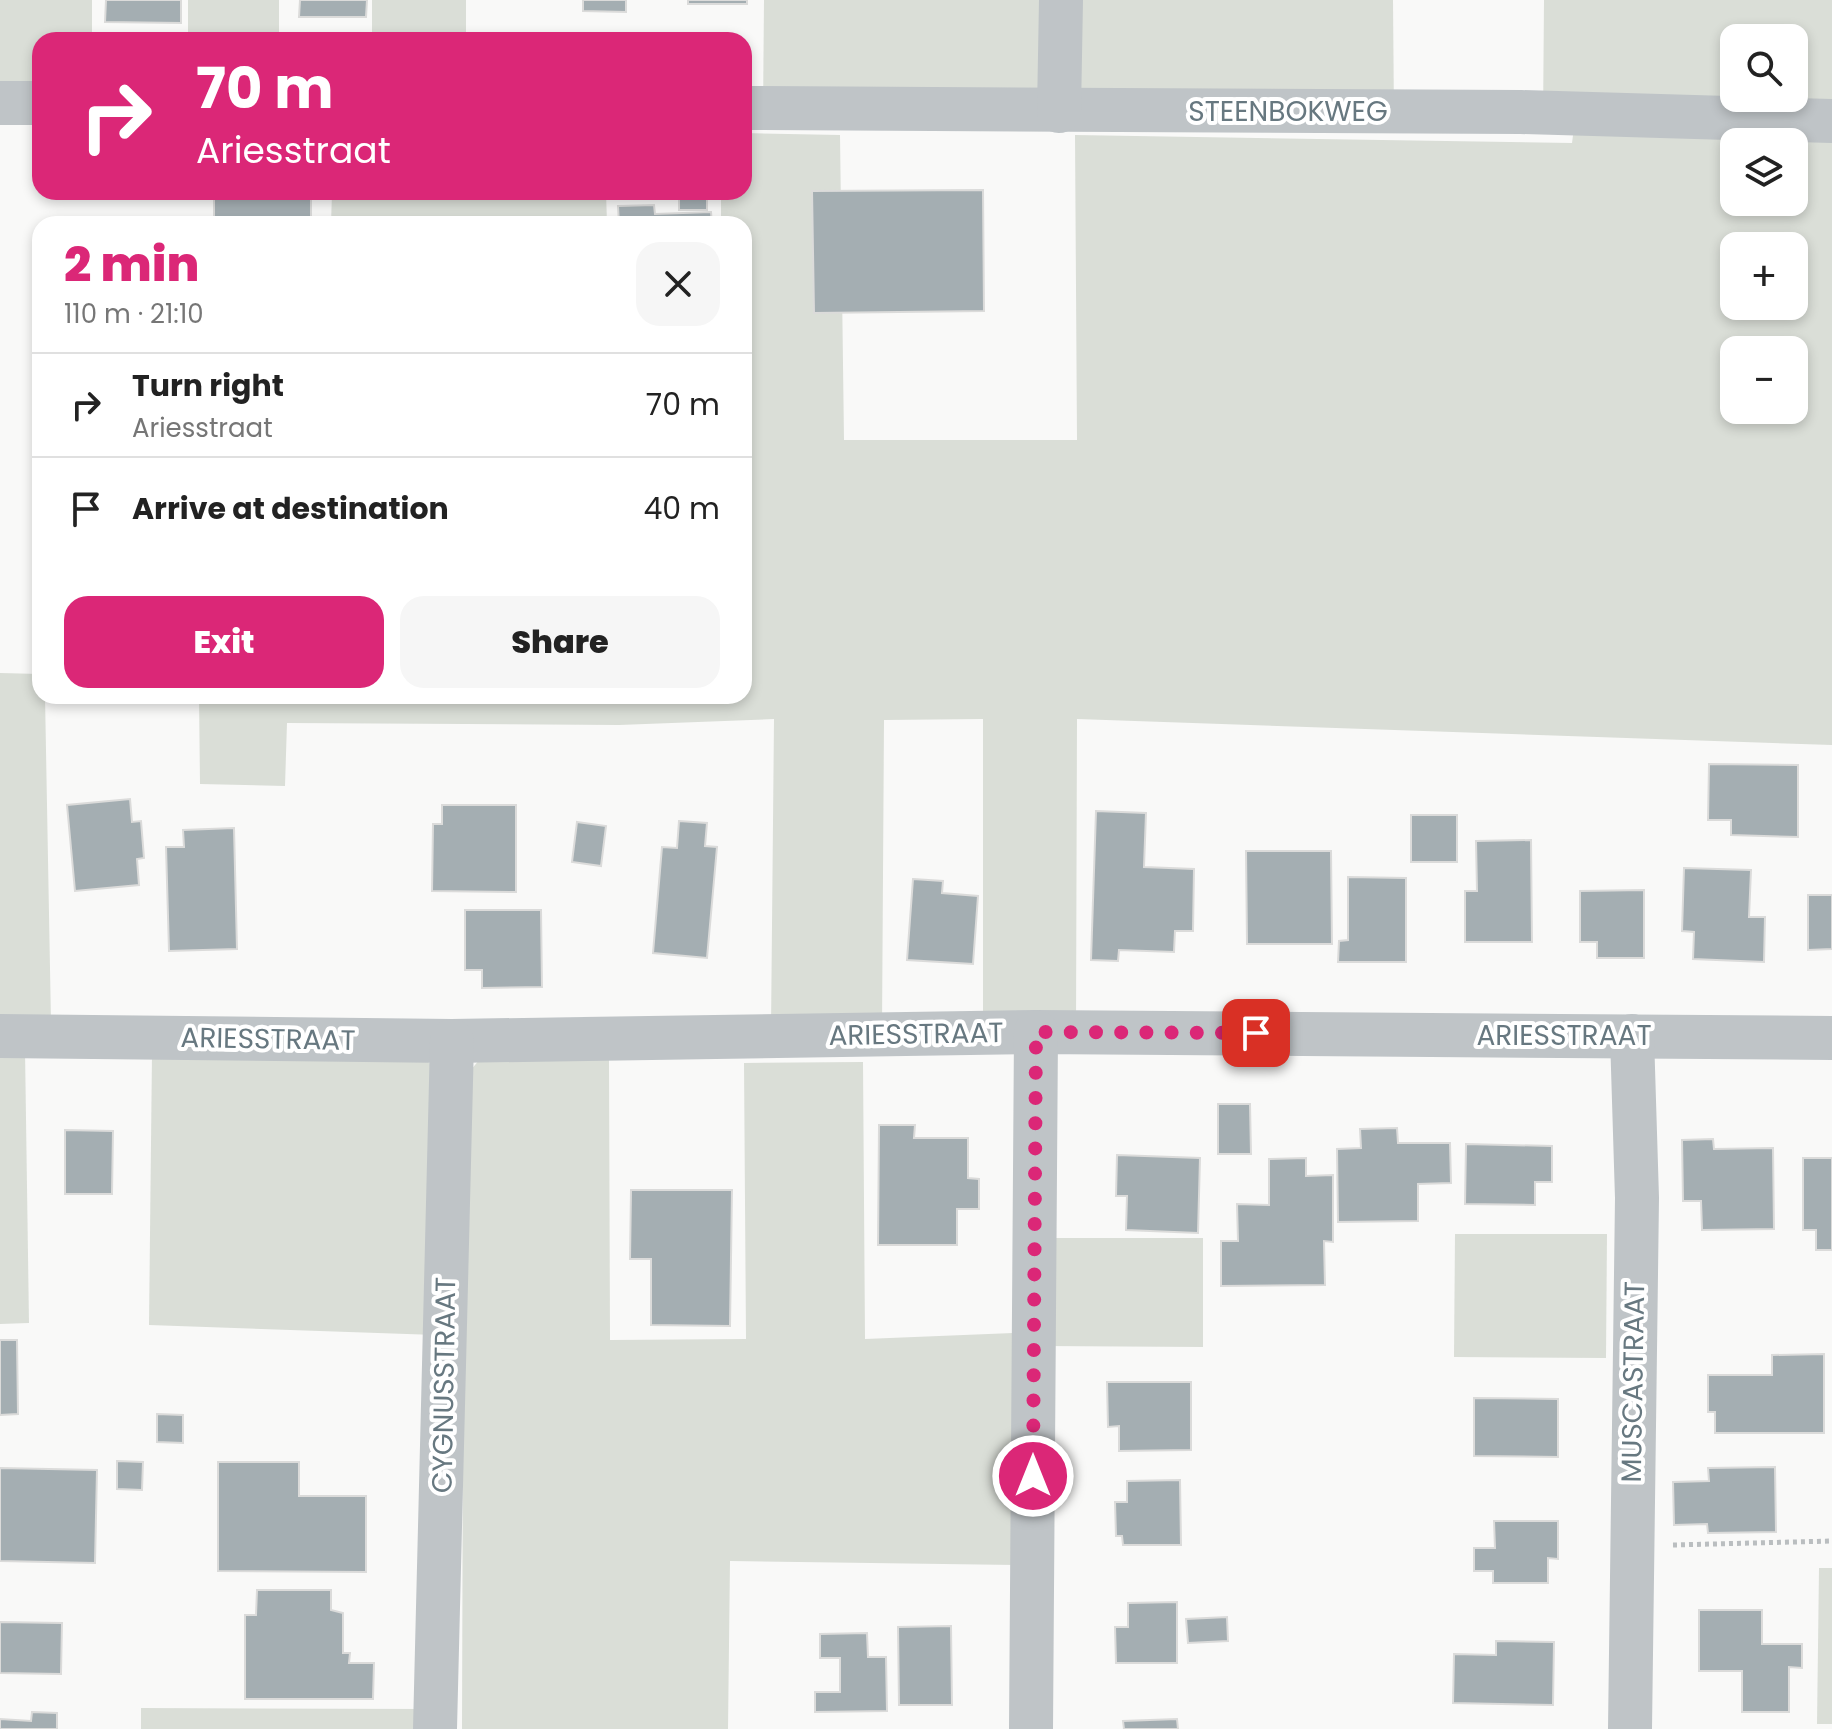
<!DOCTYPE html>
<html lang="en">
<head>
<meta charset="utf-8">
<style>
	:root { --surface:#fff; --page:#f6f6f6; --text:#222; --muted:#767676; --line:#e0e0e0; --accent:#db2777 }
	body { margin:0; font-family:Poppins,sans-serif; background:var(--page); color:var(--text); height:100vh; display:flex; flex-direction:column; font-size:30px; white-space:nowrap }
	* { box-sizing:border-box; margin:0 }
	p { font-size:26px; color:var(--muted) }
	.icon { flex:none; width:44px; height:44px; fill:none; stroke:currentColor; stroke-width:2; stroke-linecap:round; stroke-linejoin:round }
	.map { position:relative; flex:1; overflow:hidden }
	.details { position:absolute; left:32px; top:216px; width:720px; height:488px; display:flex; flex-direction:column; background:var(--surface); border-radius:24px; box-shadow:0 4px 12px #0003 }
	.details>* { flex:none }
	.hud { position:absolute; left:32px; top:32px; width:720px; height:168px; border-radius:24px; box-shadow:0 4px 12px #0003; background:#db2777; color:#fff; overflow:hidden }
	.fabs { position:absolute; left:1720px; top:24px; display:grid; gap:16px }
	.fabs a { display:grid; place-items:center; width:88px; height:88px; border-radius:16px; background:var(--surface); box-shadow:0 4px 12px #0003; font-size:40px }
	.pin { position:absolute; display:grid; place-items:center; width:68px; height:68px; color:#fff; margin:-34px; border-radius:16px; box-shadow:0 4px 12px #0006 }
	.me { position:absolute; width:88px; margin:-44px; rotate:0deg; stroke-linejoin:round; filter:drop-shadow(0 0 6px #0008) }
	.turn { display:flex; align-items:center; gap:28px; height:168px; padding:0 32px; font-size:36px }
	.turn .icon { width:104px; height:104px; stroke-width:2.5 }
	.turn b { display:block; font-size:56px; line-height:68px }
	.round { display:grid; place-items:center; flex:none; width:84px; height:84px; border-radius:24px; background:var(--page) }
	.summary { display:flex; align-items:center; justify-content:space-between; height:136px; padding:0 32px }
	h1 { font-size:48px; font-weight:800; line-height:60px; color:var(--accent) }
	.cta { display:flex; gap:16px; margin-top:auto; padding:16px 32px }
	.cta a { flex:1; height:92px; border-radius:24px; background:var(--accent); color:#fff; font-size:32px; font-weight:800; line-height:92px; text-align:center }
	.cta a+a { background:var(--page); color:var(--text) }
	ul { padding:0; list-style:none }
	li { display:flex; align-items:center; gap:24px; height:104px; padding:0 32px; border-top:2px solid var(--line) }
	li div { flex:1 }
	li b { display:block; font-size:30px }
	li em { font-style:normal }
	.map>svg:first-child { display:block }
</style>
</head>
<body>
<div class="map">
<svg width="1832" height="1729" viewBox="0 0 1832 1729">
	<rect width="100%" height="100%" fill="#f9f9f8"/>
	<g fill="#daded7" fill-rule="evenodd">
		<polygon points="0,0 92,0 92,40 40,40 40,99 0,99"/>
		<rect x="188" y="0" width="91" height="40"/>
		<rect x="372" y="0" width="94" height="40"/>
		<polygon points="764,0 1052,0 1038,92 763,109"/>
		<polygon points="1071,0 1393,0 1394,119 1075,101"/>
		<path d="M1544,0H1832V745L1077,719L1076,1030H983V719L884,720L882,1030L771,1029L774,719L619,725L287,723L285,786L200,784L199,696H744V224H721V192H744V133L840,135L844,440H1077L1075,135L1572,143L1574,128L1543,122ZM1734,38H1794V98H1734ZM1734,142H1794V202H1734ZM1734,246H1794V306H1734ZM1734,350H1794V410H1734Z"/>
		<polygon points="332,192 606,192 607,224 331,224"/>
		<polygon points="0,673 40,674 40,696 45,696 51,1022 0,1021"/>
		<polygon points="0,1050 25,1050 29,1323 0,1324"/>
		<polygon points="152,1053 422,1058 434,1066 436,1335 149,1325"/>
		<polygon points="609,1058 610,1340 746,1339 744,1063 863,1062 865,1339 1013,1333 1016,1565 730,1561 728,1729 462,1729 464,1096 470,1071 480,1059"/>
		<polygon points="1455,1234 1607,1234 1606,1358 1454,1357"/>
		<polygon points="1043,1238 1203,1238 1203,1347 1043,1346"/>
		<polygon points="1819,1568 1832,1568 1832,1724 1817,1724"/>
		<polygon points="141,1708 428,1709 428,1729 141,1729"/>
	</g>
	<g fill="#a4aeb2" stroke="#dbdbda" stroke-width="2">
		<polygon points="106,0 181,0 181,23 105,22"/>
		<polygon points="300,0 367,0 366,17 299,17"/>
		<polygon points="583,0 626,0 626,12 583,11"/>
		<rect x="688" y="0" width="59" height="4"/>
		<polygon points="983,190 984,311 814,313 812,191"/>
		<rect x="214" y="192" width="97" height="32"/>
		<rect x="679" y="192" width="28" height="18"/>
		<polygon points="654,205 655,214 711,212 712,224 619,224 618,206"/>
		<polygon points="1709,764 1798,765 1798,837 1731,835 1731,820 1708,820"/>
		<polygon points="130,799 132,822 141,821 144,858 137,859 139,885 75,891 67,805"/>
		<polygon points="442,805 516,805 516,892 432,891 433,824 442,824"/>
		<polygon points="1096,811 1146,813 1144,867 1194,869 1193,931 1175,931 1174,952 1119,950 1118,961 1091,960"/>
		<rect x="1411" y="815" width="46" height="47"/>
		<polygon points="679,821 707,823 705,846 717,847 707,958 653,953 662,847 677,848"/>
		<polygon points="577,822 606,826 601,866 572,862"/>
		<polygon points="234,828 237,949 169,951 166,847 184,847 183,830"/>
		<polygon points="1531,840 1532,942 1465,942 1465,891 1477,891 1476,841"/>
		<polygon points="1246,851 1331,851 1332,944 1247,944"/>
		<polygon points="1684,868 1751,870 1749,917 1765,917 1764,962 1693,959 1694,932 1682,931"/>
		<polygon points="1348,877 1406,878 1406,962 1338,962 1339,941 1348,940"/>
		<polygon points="913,879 943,881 942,893 978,896 973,964 907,960"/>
		<polygon points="1644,890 1644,958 1597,958 1597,942 1580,942 1580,891"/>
		<polygon points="1808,895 1832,895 1832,949 1808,950"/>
		<polygon points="465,910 541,910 542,987 482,988 482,970 465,970"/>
		<polygon points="1218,1104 1250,1104 1251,1154 1218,1154"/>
		<polygon points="879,1125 915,1125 914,1138 968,1138 968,1178 979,1179 979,1209 957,1209 957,1245 878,1245"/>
		<polygon points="1397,1128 1398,1143 1450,1143 1451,1183 1418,1184 1418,1221 1338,1222 1337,1149 1361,1148 1360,1129"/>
		<polygon points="65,1130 113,1131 112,1194 65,1194"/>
		<polygon points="1713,1139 1714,1149 1773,1148 1774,1229 1702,1230 1701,1201 1683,1201 1682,1140"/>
		<polygon points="1466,1144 1552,1146 1552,1182 1535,1182 1535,1205 1465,1204"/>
		<polygon points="1117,1155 1200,1158 1198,1233 1126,1230 1127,1196 1116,1196"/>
		<polygon points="1306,1158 1306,1176 1333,1175 1333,1242 1324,1241 1325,1285 1221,1286 1221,1241 1238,1241 1237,1204 1269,1205 1269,1159"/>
		<polygon points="1803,1158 1832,1158 1832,1250 1816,1250 1816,1230 1803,1230"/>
		<polygon points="631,1190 732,1190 730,1326 651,1325 651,1259 630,1259"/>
		<polygon points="0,1340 17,1340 18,1414 0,1415"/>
		<polygon points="1824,1354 1824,1433 1715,1433 1715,1412 1708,1412 1708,1375 1772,1375 1772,1355"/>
		<polygon points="1107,1382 1191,1382 1191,1450 1119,1451 1119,1426 1108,1427"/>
		<polygon points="1474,1398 1558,1399 1558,1457 1474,1456"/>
		<polygon points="157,1414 183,1415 183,1443 157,1442"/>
		<polygon points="117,1461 143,1462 142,1490 117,1489"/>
		<polygon points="218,1462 299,1462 299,1496 366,1496 366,1572 218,1571"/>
		<polygon points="1775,1467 1776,1532 1708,1533 1707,1524 1674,1525 1673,1482 1709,1481 1708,1468"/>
		<polygon points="0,1468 97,1470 95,1563 0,1561"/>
		<polygon points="1180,1480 1181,1545 1123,1545 1122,1536 1116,1536 1115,1502 1127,1502 1127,1481"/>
		<polygon points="1494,1521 1558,1521 1558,1559 1548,1558 1548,1583 1493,1583 1493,1571 1474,1571 1474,1548 1495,1548"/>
		<polygon points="257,1590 331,1590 331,1610 343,1613 343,1653 350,1653 349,1663 374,1663 373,1699 245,1699 245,1615 256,1615"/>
		<polygon points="1177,1602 1177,1663 1116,1663 1115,1627 1128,1627 1128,1603"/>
		<polygon points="1699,1610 1762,1610 1762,1644 1802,1644 1802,1668 1789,1667 1789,1712 1742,1712 1742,1671 1699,1671"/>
		<polygon points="1227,1617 1228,1641 1188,1643 1186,1619"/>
		<polygon points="0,1622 62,1623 61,1674 0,1673"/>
		<polygon points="951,1626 952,1705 899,1705 898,1627"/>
		<polygon points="867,1633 868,1657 886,1657 887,1711 815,1712 815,1692 840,1692 840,1658 820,1658 820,1634"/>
		<polygon points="1496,1641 1554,1642 1553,1705 1453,1703 1454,1654 1496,1655"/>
		<polygon points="32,1712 57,1713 57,1729 0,1729 0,1719 31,1721"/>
		<polygon points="1177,1719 1178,1729 1124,1729 1123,1721"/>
	</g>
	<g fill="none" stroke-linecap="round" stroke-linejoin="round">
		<polyline stroke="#babec0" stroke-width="5" stroke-dasharray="4 4" stroke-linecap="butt" points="1673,1545 1832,1541"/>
		<g stroke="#bfc4c7" stroke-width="44">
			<polyline points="0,103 40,103"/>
			<polyline points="744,108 1521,112 1832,121"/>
			<polyline points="1059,111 1061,0"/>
			<polyline points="0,1036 452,1041 1036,1032 1832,1038"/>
			<polyline points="435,1729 452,1041"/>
			<polyline points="1031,1729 1036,1032"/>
			<polyline points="1630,1729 1637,1198 1632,1036"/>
		</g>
	</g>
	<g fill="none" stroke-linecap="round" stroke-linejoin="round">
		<polyline stroke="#db2777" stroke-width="14" stroke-dasharray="0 25.2" points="1033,1476 1036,1032 1256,1033"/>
	</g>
	<g text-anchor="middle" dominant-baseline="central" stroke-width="8" stroke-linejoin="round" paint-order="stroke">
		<g font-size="28" fill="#677880" stroke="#fff">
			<text x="1288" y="111">STEENBOKWEG</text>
			<text transform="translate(916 1034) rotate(-1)">ARIESSTRAAT</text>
			<text x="1564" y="1035">ARIESSTRAAT</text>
			<text transform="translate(268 1039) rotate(1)">ARIESSTRAAT</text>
			<text transform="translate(1633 1382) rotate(-89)">MUSCASTRAAT</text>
			<text transform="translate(444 1385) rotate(-89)">CYGNUSSTRAAT</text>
		</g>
	</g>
</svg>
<div class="fabs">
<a><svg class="icon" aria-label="search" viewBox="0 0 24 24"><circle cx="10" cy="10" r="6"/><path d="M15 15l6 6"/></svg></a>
<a><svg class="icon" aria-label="layers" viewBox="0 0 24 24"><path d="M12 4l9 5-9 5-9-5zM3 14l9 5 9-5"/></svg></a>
<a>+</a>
<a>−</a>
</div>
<div class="pin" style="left:1256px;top:1033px;background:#d93025"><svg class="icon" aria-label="arrive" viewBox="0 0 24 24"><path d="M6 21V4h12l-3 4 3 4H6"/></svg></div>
<svg class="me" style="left:1033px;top:1476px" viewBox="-20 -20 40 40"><circle r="17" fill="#db2777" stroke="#fff" stroke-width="3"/><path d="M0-11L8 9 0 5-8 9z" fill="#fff"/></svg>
<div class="hud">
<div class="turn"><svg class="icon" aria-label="right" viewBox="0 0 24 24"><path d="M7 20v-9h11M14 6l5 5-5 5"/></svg><div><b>70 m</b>Ariesstraat</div></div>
</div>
<section class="details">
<div class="summary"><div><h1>2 min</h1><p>110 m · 21:10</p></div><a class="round"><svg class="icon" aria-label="close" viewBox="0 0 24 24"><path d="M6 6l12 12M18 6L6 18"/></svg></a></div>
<ul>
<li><svg class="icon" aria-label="right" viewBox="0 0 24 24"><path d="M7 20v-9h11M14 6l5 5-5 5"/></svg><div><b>Turn right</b><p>Ariesstraat</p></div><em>70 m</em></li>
<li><svg class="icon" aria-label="arrive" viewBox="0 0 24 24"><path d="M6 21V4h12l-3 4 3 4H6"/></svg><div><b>Arrive at destination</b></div><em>40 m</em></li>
</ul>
<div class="cta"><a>Exit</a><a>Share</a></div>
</section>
</div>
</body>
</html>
